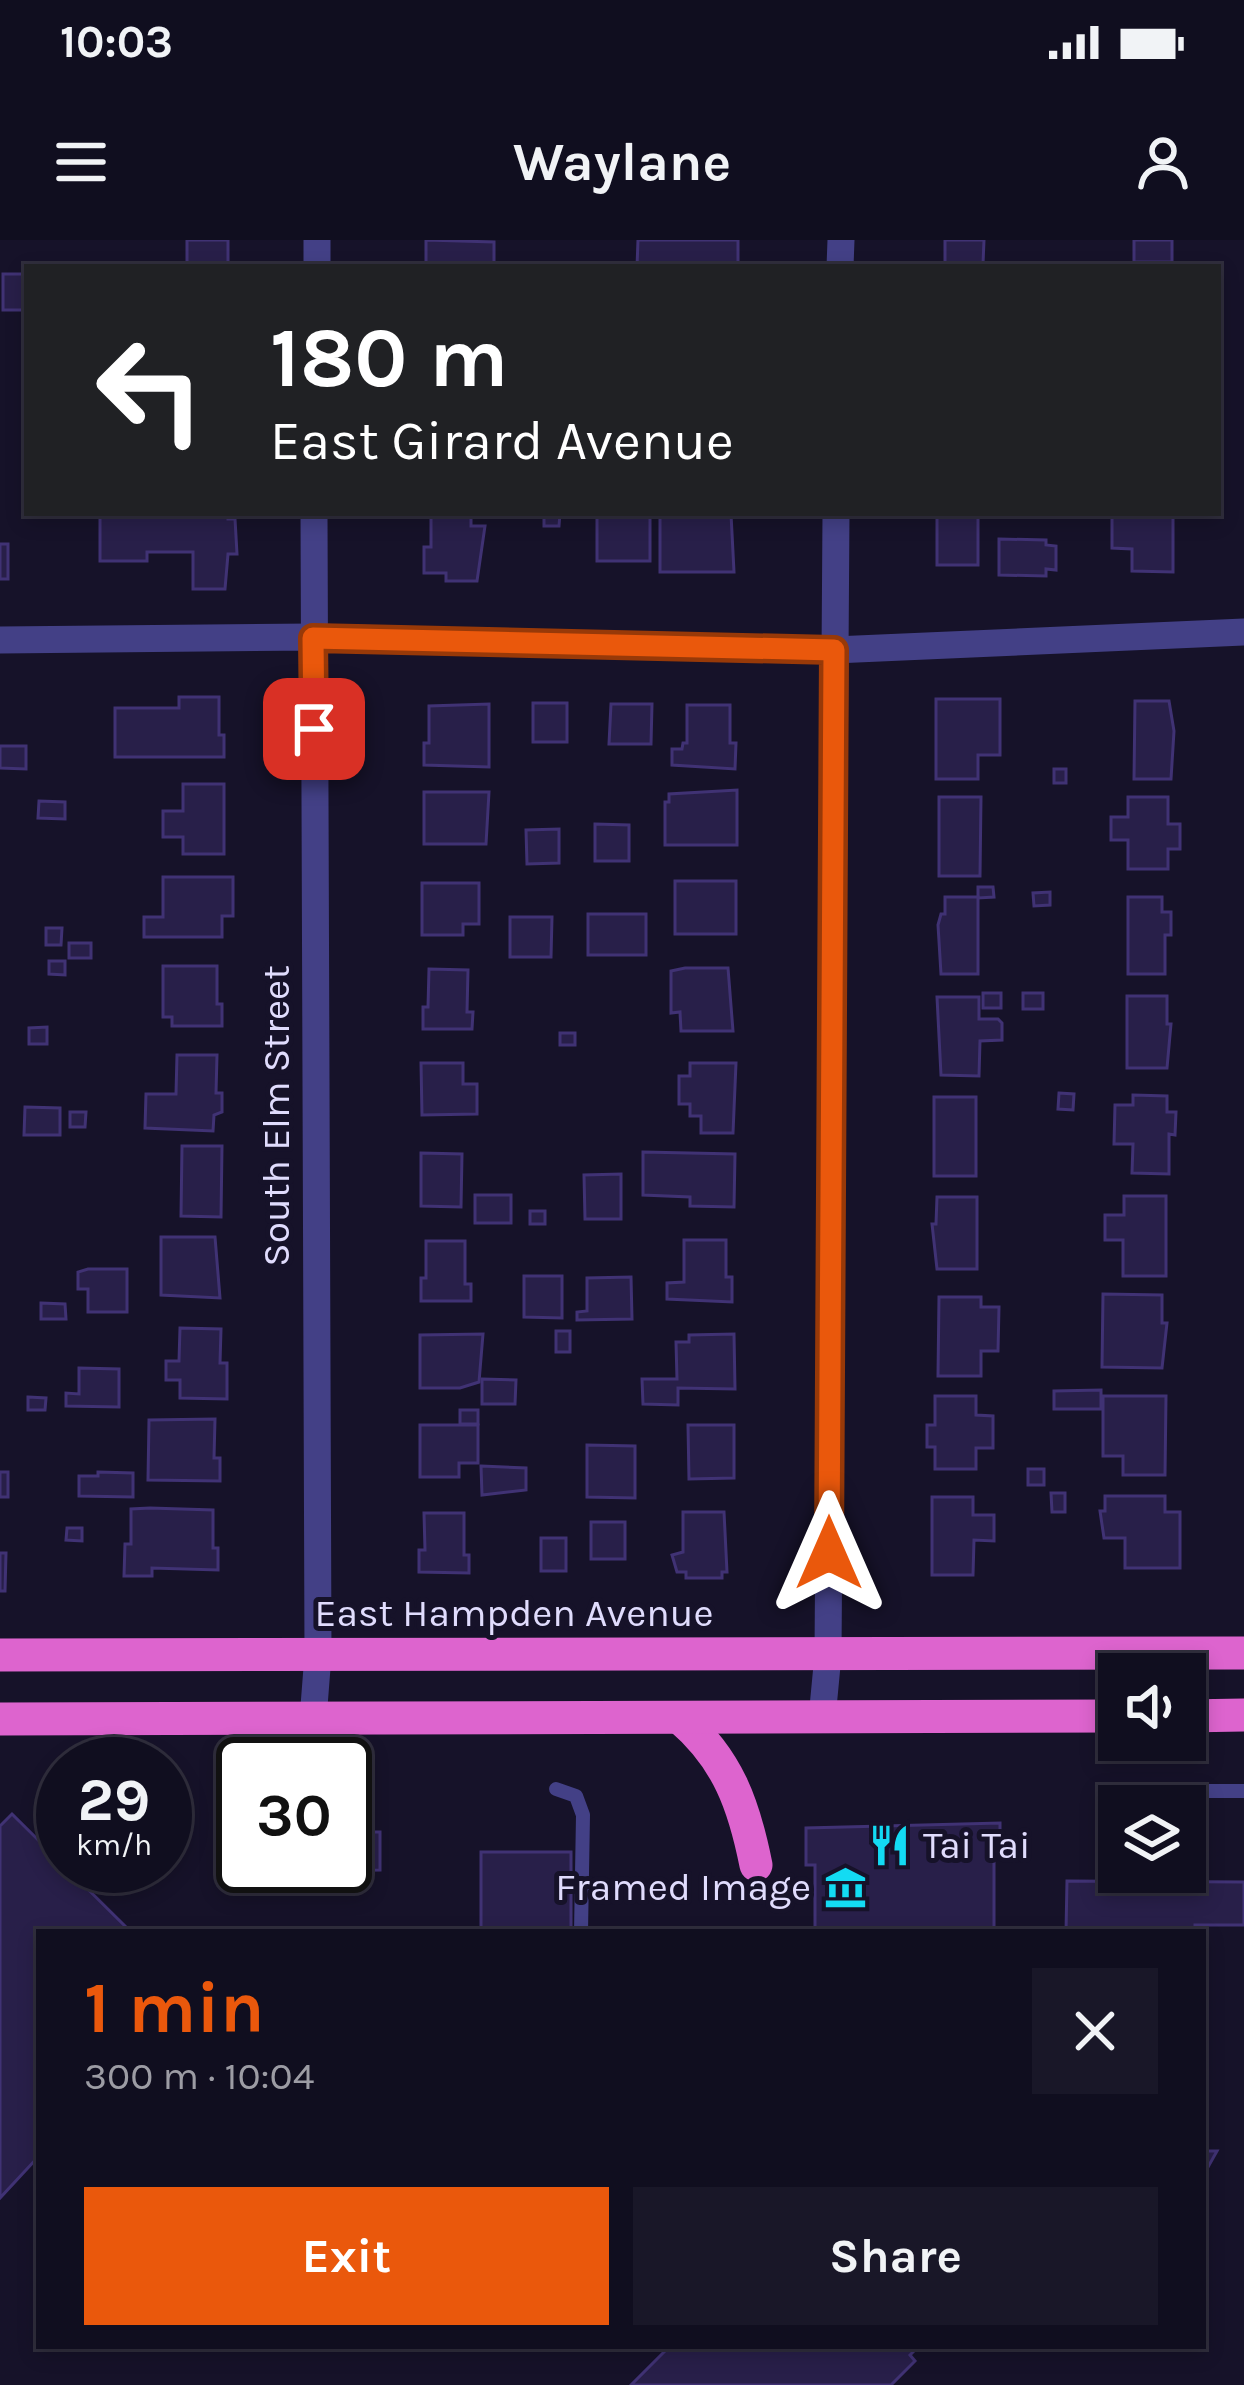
<!DOCTYPE html>
<html lang="en">
<head>
<meta charset="utf-8">
<style>
	:root { --surface:#100e1f; --page:#191728; --text:#f1f3f6; --muted:#9c9ca4; --line:#302e3d; --accent:#ea580c }
	body { margin:0; font-family:Karla,sans-serif; background:var(--page); color:var(--text); height:100vh; display:flex; flex-direction:column; font-size:45px; white-space:nowrap }
	* { box-sizing:border-box; margin:0 }
	p { font-size:39px; color:var(--muted) }
	.icon { flex:none; width:66px; height:66px; fill:none; stroke:currentColor; stroke-width:2; stroke-linecap:round; stroke-linejoin:round }
	.map { position:relative; flex:1; overflow:hidden }
	.drawer { position:absolute; left:36px; top:1689px; width:1170px; height:420px; display:flex; flex-direction:column; background:var(--surface); border-radius:0px; box-shadow:0 6px 18px #0003,0 0 0 3px var(--line) }
	.drawer>* { flex:none }
	.top-card { position:absolute; left:24px; top:24px; width:1197px; height:252px; border-radius:0px; box-shadow:0 6px 18px #0003,0 0 0 3px var(--line); background:#202124; color:#fff; overflow:hidden }
	.controls { position:absolute; left:1098px; top:1413px; display:grid; gap:24px }
	.controls a { display:grid; place-items:center; width:108px; height:108px; border-radius:0px; background:var(--surface); box-shadow:0 6px 18px #0003,0 0 0 3px var(--line); font-size:60px }
	.speed { position:absolute; left:36px; top:1497px; display:flex; gap:24px; font-size:60px; font-weight:700; text-align:center }
	.speed>* { display:grid; place-content:center; width:156px; height:156px; border-radius:50%; background:var(--surface); box-shadow:0 6px 18px #0003,0 0 0 3px var(--line); line-height:1 }
	.speed small { font-size:30px; font-weight:400 }
	.speed .limit { border:6px solid #111; border-radius:18px; background:#fff; color:#111 }
	.pin { position:absolute; display:grid; place-items:center; width:102px; height:102px; color:#fff; margin:-51px; border-radius:24px; box-shadow:0 6px 18px #0006 }
	.me { position:absolute; width:132px; margin:-66px; rotate:0deg; stroke-linejoin:round; filter:drop-shadow(0 0 9px #0008) }
	.turn { display:flex; align-items:center; gap:42px; height:252px; padding:0 48px; font-size:54px }
	.turn .icon { width:156px; height:156px; stroke-width:2.5 }
	.turn b { display:block; font-size:84px; line-height:102px }
	.round { display:grid; place-items:center; flex:none; width:126px; height:126px; border-radius:0px; background:var(--page) }
	.overview { display:flex; align-items:center; justify-content:space-between; height:204px; padding:0 48px }
	h1 { font-size:72px; font-weight:700; line-height:90px; color:var(--accent) }
	.primary-button { display:flex; gap:24px; margin-top:auto; padding:24px 48px }
	.primary-button a { flex:1; height:138px; border-radius:0px; background:var(--accent); color:#fff; font-size:48px; font-weight:700; line-height:138px; text-align:center }
	.primary-button a+a { background:var(--page); color:var(--text) }
	.status { display:flex; justify-content:space-between; align-items:center; height:84px; padding:0 60px; background:var(--surface); direction:ltr }
	.status svg { height:33px; fill:currentColor }
	header { display:flex; justify-content:space-between; align-items:center; height:156px; padding:0 48px; background:var(--surface); font-size:54px; font-weight:700 }
	.map>svg:first-child { display:block }
</style>
</head>
<body>
<div class="status"><b>10:03</b><svg viewBox="0 0 49 12"><path d="M0 12V9h3v3zM5 12V6h3v6zM10 12V3h3v9zM15 12V0h3v12zM26 1h20v11H26zM47 4h2v5h-2z"/></svg></div>
<header><svg class="icon" aria-label="menu" viewBox="0 0 24 24"><path d="M4 6h16M4 12h16M4 18h16"/></svg>Waylane<svg class="icon" aria-label="person" viewBox="0 0 24 24"><circle cx="12" cy="8" r="4"/><path d="M4 21q1-7 8-7t8 7"/></svg></header>
<div class="map">
<svg width="1244" height="2145" viewBox="0 0 1244 2145">
	<rect width="100%" height="100%" fill="#161229"/>
	<g fill="#281f49" stroke="#403274" stroke-width="3">
		<rect x="187" y="0" width="41" height="27"/>
		<polygon points="426,0 494,2 494,27 426,27"/>
		<polygon points="638,0 738,0 738,27 637,27"/>
		<polygon points="945,0 984,0 983,24 945,23"/>
		<rect x="1134" y="0" width="38" height="22"/>
		<rect x="3" y="34" width="24" height="36"/>
		<polygon points="431,273 471,273 471,286 485,286 477,341 446,341 446,333 424,333 424,307 431,307"/>
		<polygon points="544,273 560,273 559,286 544,286"/>
		<rect x="937" y="273" width="41" height="52"/>
		<polygon points="1131,273 1173,273 1173,332 1132,331 1132,309 1112,308 1112,275"/>
		<polygon points="100,274 228,274 228,279 235,279 237,314 228,314 225,349 193,349 193,312 147,312 147,321 100,321"/>
		<rect x="597" y="274" width="53" height="47"/>
		<polygon points="660,274 731,274 734,332 660,332"/>
		<polygon points="999,299 1046,300 1046,305 1056,306 1056,330 1046,329 1046,336 999,335"/>
		<rect x="0" y="304" width="8" height="35"/>
		<polygon points="179,457 219,457 219,495 224,495 224,517 115,517 115,468 179,468"/>
		<polygon points="936,459 1000,459 1000,515 978,515 978,539 936,539"/>
		<polygon points="1135,461 1169,461 1174,491 1171,539 1134,539"/>
		<rect x="533" y="463" width="34" height="39"/>
		<polygon points="489,464 489,527 424,525 424,503 429,503 429,466"/>
		<polygon points="611,464 652,464 651,504 609,504"/>
		<polygon points="687,465 730,465 730,503 736,503 735,529 672,525 672,509 682,509 683,503 687,503"/>
		<polygon points="0,506 26,506 26,529 0,528"/>
		<rect x="1054" y="529" width="12" height="14"/>
		<polygon points="183,544 224,544 224,614 183,614 183,597 163,597 163,571 183,571"/>
		<polygon points="737,550 737,605 665,605 665,562 669,562 669,554"/>
		<polygon points="424,552 489,552 486,604 424,604"/>
		<polygon points="939,557 981,557 980,636 939,636"/>
		<polygon points="1128,557 1168,557 1168,584 1180,584 1180,609 1168,609 1168,629 1128,629 1128,600 1111,600 1111,577 1128,577"/>
		<polygon points="39,561 65,562 65,579 38,578"/>
		<polygon points="595,584 629,585 629,621 595,621"/>
		<polygon points="559,589 559,623 527,624 526,590"/>
		<polygon points="163,637 233,637 233,676 222,676 222,697 144,697 144,677 163,677"/>
		<rect x="675" y="641" width="61" height="53"/>
		<polygon points="422,643 479,643 479,684 463,684 463,695 422,695"/>
		<polygon points="978,647 993,647 994,657 978,658"/>
		<polygon points="1050,652 1050,665 1034,666 1033,653"/>
		<polygon points="978,657 978,734 941,734 938,685 941,674 945,674 945,657"/>
		<polygon points="1128,657 1162,657 1162,672 1171,672 1171,695 1165,695 1165,734 1128,734"/>
		<rect x="588" y="674" width="58" height="41"/>
		<polygon points="510,677 552,677 551,717 510,717"/>
		<polygon points="46,688 62,688 61,705 46,705"/>
		<rect x="69" y="703" width="22" height="15"/>
		<polygon points="49,721 65,721 65,735 49,734"/>
		<polygon points="163,726 217,726 217,764 222,764 222,786 172,786 172,777 163,777"/>
		<polygon points="685,728 728,728 733,791 681,791 680,772 671,773 671,731"/>
		<polygon points="429,729 468,730 467,772 473,772 472,789 423,789 423,767 428,767"/>
		<rect x="983" y="753" width="18" height="15"/>
		<rect x="1023" y="753" width="20" height="16"/>
		<polygon points="1127,756 1167,756 1167,784 1171,784 1167,828 1127,828"/>
		<polygon points="937,757 979,757 979,779 998,779 1002,783 1002,800 980,801 979,836 941,835"/>
		<polygon points="47,787 47,804 29,804 29,788"/>
		<rect x="560" y="793" width="15" height="12"/>
		<polygon points="177,815 217,815 216,853 222,853 222,872 214,875 213,891 145,888 146,854 176,854"/>
		<polygon points="421,823 463,823 463,844 477,844 477,874 422,875"/>
		<polygon points="690,823 736,823 733,893 701,893 701,876 690,876 690,864 679,864 679,836 690,836"/>
		<polygon points="1059,853 1074,854 1073,870 1058,869"/>
		<polygon points="1133,855 1167,856 1167,872 1176,872 1175,895 1169,894 1169,934 1132,933 1133,904 1114,904 1115,865 1133,865"/>
		<rect x="934" y="857" width="42" height="79"/>
		<polygon points="25,867 60,868 60,895 24,895"/>
		<polygon points="70,872 86,872 85,887 70,887"/>
		<polygon points="182,906 222,906 221,977 181,976"/>
		<polygon points="643,912 735,914 734,967 690,966 690,957 643,955"/>
		<polygon points="421,913 462,914 461,967 421,966"/>
		<polygon points="621,934 621,979 585,979 584,935"/>
		<rect x="475" y="955" width="36" height="28"/>
		<polygon points="1124,956 1166,956 1166,1036 1123,1036 1123,1000 1105,1000 1105,975 1124,975"/>
		<polygon points="937,957 977,957 977,1029 937,1029 932,984 936,984"/>
		<rect x="530" y="971" width="15" height="13"/>
		<polygon points="161,997 215,997 220,1058 161,1055"/>
		<polygon points="684,1000 726,1000 726,1037 732,1037 732,1062 667,1059 667,1043 684,1042"/>
		<polygon points="426,1001 465,1001 465,1044 471,1044 471,1061 421,1061 421,1038 426,1038"/>
		<polygon points="88,1029 127,1029 127,1072 88,1072 88,1049 78,1049 78,1032"/>
		<polygon points="524,1036 562,1036 562,1078 524,1077"/>
		<polygon points="631,1037 632,1079 577,1080 577,1072 587,1071 587,1038"/>
		<polygon points="1103,1054 1162,1055 1162,1083 1167,1083 1162,1128 1102,1127"/>
		<polygon points="939,1057 981,1057 981,1067 999,1067 998,1111 981,1111 981,1136 938,1136"/>
		<polygon points="41,1063 65,1064 66,1079 41,1079"/>
		<polygon points="180,1088 221,1089 220,1123 227,1123 227,1159 180,1158 180,1140 166,1140 166,1121 179,1121"/>
		<rect x="556" y="1091" width="14" height="21"/>
		<polygon points="483,1094 479,1142 460,1148 420,1148 420,1095"/>
		<polygon points="734,1094 735,1149 678,1148 678,1165 643,1164 642,1139 677,1139 676,1102 689,1102 689,1095"/>
		<polygon points="79,1128 119,1129 119,1167 66,1166 66,1153 79,1154"/>
		<polygon points="482,1139 516,1140 515,1164 482,1164"/>
		<polygon points="1101,1150 1101,1169 1054,1169 1054,1151"/>
		<polygon points="935,1156 976,1156 976,1175 993,1176 993,1208 976,1208 976,1229 935,1229 935,1207 927,1207 927,1185 935,1185"/>
		<polygon points="1103,1156 1166,1156 1165,1235 1123,1235 1123,1216 1103,1216"/>
		<polygon points="28,1157 46,1158 45,1170 28,1170"/>
		<rect x="460" y="1170" width="18" height="14"/>
		<polygon points="215,1179 214,1218 220,1218 220,1241 148,1240 149,1180"/>
		<polygon points="420,1185 478,1185 478,1223 459,1223 459,1237 420,1237"/>
		<polygon points="688,1185 734,1185 734,1238 689,1239"/>
		<polygon points="587,1205 635,1206 635,1258 587,1257"/>
		<polygon points="481,1226 526,1228 526,1250 482,1255"/>
		<rect x="1028" y="1229" width="16" height="16"/>
		<rect x="0" y="1232" width="8" height="25"/>
		<polygon points="98,1232 133,1233 133,1257 79,1256 79,1236 98,1236"/>
		<polygon points="1051,1253 1065,1253 1065,1272 1052,1272"/>
		<polygon points="1105,1256 1165,1256 1165,1272 1180,1272 1180,1328 1125,1328 1125,1298 1104,1298 1100,1271 1105,1271"/>
		<polygon points="932,1257 973,1257 973,1275 994,1275 994,1301 974,1300 973,1335 932,1335"/>
		<polygon points="150,1268 213,1270 213,1308 218,1308 218,1330 152,1328 152,1336 124,1336 125,1304 131,1304 131,1269"/>
		<polygon points="683,1272 724,1272 727,1332 722,1332 722,1338 686,1338 686,1332 677,1332 672,1315 683,1312"/>
		<polygon points="424,1273 464,1273 464,1315 469,1315 469,1333 419,1332 419,1310 425,1310"/>
		<rect x="591" y="1282" width="34" height="37"/>
		<polygon points="67,1288 82,1288 82,1301 66,1300"/>
		<rect x="541" y="1298" width="25" height="33"/>
		<polygon points="0,1313 6,1313 5,1351 0,1351"/>
		<polygon points="12,1574 131,1692 39,1692 39,1916 0,1958 0,1586"/>
		<polygon points="1000,1583 1000,1605 994,1605 994,1692 815,1692 815,1625 806,1625 806,1588"/>
		<polygon points="345,1592 380,1592 380,1630 247,1632 247,1626 345,1626"/>
		<polygon points="481,1612 571,1612 571,1691 574,1692 481,1692"/>
		<polygon points="1067,1641 1244,1642 1244,1685 1195,1685 1195,1692 1066,1692"/>
		<polygon points="358,1690 358,1692 266,1692 266,1691"/>
		<polygon points="1203,1911 1217,1911 1203,1936"/>
		<polygon points="670,2106 919,2106 910,2115 915,2121 891,2145 631,2145"/>
	</g>
	<g fill="none" stroke-linecap="round" stroke-linejoin="round">
		<g stroke="#434086" stroke-width="14">
			<polyline points="556,1549 576,1556 583,1575 581,1692"/>
			<polyline points="1128,1551 1244,1551"/>
		</g>
		<g stroke="#434086" stroke-width="27">
			<polyline points="317,27 317,0"/>
			<polyline points="840,27 841,0"/>
			<polyline points="0,400 313,397 834,410 1244,392"/>
			<polyline points="822,1478 828,1415 836,273"/>
			<polyline points="313,1479 318,1415 314,273"/>
		</g>
		<g stroke="#dd64ce" stroke-width="33">
			<polyline points="0,1415 1244,1413"/>
			<polyline points="1185,1476 1244,1475"/>
			<path d="M680,1478C728,1519 744,1565 756,1625"/>
			<polyline points="0,1479 1119,1476"/>
		</g>
	</g>
	<g fill="none" stroke-linecap="round" stroke-linejoin="round">
		<defs>
			<polyline id="route" points="314,489 313,398 834,410 829,1313"/>
		</defs>
		<use href="#route" stroke="#983908" stroke-width="30"/>
		<use href="#route" stroke="#ea580c" stroke-width="21"/>
	</g>
	<defs>
		<symbol id="restaurant-bare" viewBox="-9 -9 18 18"><path d="M-5-6h1v4h1v-4h1v4h1v-4h1v5L-1.5 .5V6h-2V.5L-5-1ZM5-6V6H3V1.5H1.5Q1.5-4 5-6Z" fill="#13dbf3" stroke="#161229" stroke-width="2.5" paint-order="stroke"/></symbol>
		<symbol id="museum-bare" viewBox="-9 -9 18 18"><path d="M0-6L6-3V-2H-6V-3ZM-5-1h2V3h-2ZM-1-1h2V3h-2ZM3-1h2V3H3ZM-6 4H6V6H-6Z" fill="#13dbf3" stroke="#161229" stroke-width="2.5" paint-order="stroke"/></symbol>
	</defs>
	<g fill-rule="evenodd">
		<use href="#restaurant-bare" x="860" y="1576" width="59" height="59"/>
		<use href="#museum-bare" x="816" y="1618" width="59" height="59"/>
	</g>
	<g text-anchor="middle" dominant-baseline="central" stroke-width="10" stroke-linejoin="round" paint-order="stroke">
		<g font-size="39" fill="#e0dcfd" stroke="#161229">
			<text transform="translate(276 876) rotate(-90)">South Elm Street</text>
			<text x="514" y="1373">East Hampden Avenue</text>
		</g>
		<g font-size="39" fill="#e0dcfd" stroke="#161229" text-anchor="start">
			<text x="923" y="1605">Tai Tai</text>
			<text x="811" y="1647" text-anchor="end">Framed Image</text>
		</g>
	</g>
</svg>
<div class="controls">
<a><svg class="icon" aria-label="sound" viewBox="0 0 24 24"><path d="M4 9h4l5-4v14l-5-4H4zM17 9q2 3 0 6"/></svg></a>
<a><svg class="icon" aria-label="layers" viewBox="0 0 24 24"><path d="M12 4l9 5-9 5-9-5zM3 14l9 5 9-5"/></svg></a>
</div>
<div class="speed"><div>29<small>km/h</small></div><div class="limit">30</div></div>
<div class="pin" style="left:314px;top:489px;background:#d93025"><svg class="icon" aria-label="arrive" viewBox="0 0 24 24"><path d="M6 21V4h12l-3 4 3 4H6"/></svg></div>
<svg class="me" style="left:829px;top:1313px" viewBox="-20 -20 40 40"><path d="M0-17L14 15 0 8-14 15z" fill="#ea580c" stroke="#fff" stroke-width="4"/></svg>
<div class="top-card">
<div class="turn"><svg class="icon" aria-label="left" viewBox="0 0 24 24"><path d="M17 20v-9H6M10 6l-5 5 5 5"/></svg><div><b>180 m</b>East Girard Avenue</div></div>
</div>
<section class="drawer">
<div class="overview"><div><h1>1 min</h1><p>300 m · 10:04</p></div><a class="round"><svg class="icon" aria-label="close" viewBox="0 0 24 24"><path d="M6 6l12 12M18 6L6 18"/></svg></a></div>
<div class="primary-button"><a>Exit</a><a>Share</a></div>
</section>
</div>
</body>
</html>
